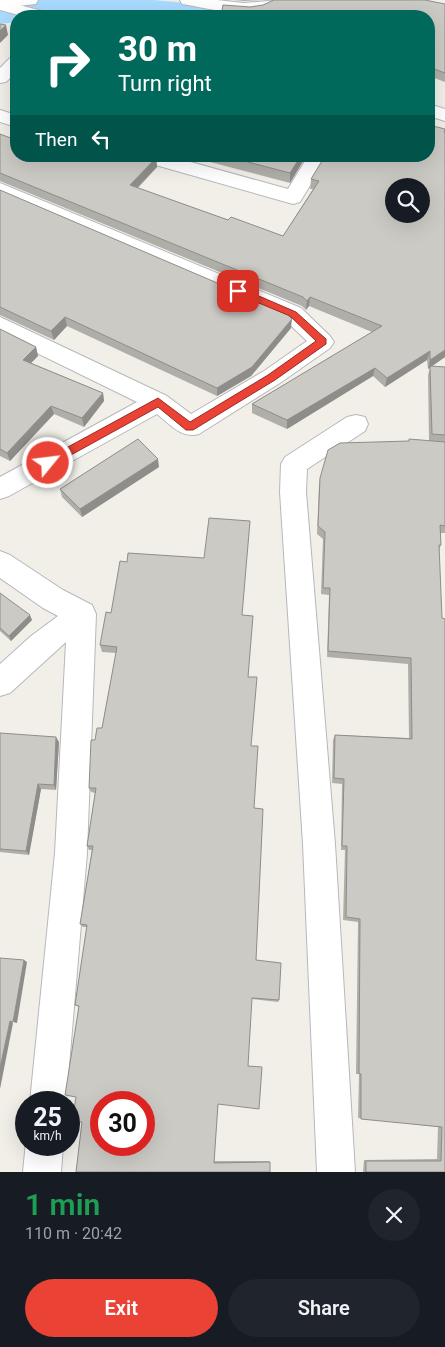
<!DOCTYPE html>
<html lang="en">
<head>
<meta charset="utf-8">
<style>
	:root { --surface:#171b24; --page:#20242c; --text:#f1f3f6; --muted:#9ea1a6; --accent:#ea4335 }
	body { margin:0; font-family:Roboto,sans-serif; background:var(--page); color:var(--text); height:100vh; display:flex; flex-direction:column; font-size:19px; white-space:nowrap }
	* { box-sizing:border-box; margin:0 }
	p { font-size:16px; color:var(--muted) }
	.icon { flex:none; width:28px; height:28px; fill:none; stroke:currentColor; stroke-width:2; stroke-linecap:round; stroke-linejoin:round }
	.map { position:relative; height:1172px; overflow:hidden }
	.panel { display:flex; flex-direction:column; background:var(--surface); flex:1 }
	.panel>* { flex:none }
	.guide { position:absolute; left:10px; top:10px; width:425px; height:152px; border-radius:20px; box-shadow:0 5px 20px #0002; background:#00695c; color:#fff; overflow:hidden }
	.controls { position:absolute; left:385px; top:178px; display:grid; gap:10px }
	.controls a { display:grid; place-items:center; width:45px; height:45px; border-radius:50%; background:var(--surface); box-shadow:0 5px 20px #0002; font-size:25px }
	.speed { position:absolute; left:15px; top:1091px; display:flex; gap:10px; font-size:25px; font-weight:700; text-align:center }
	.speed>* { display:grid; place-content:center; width:65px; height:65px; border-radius:50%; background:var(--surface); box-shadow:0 5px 20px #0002; line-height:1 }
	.speed small { font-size:12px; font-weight:400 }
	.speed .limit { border:8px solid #d22; background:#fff; color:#111 }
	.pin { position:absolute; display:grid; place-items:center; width:42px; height:42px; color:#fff; margin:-21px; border-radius:10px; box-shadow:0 2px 8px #0006 }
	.me { position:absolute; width:55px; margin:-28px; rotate:61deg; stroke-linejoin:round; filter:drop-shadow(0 0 4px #0008) }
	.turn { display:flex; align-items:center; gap:18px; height:105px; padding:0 25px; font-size:22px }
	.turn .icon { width:65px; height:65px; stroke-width:2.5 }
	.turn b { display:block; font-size:35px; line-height:42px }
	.then { display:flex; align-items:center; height:48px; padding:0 25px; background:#0003; gap:10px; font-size:19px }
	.round { display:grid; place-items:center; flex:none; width:52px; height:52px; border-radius:26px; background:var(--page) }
	.headline { display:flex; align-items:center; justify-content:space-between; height:85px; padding:0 25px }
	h1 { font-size:30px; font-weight:600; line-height:38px; color:#1e9e55 }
	.action { display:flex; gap:10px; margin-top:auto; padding:10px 25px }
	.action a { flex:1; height:58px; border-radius:30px; background:var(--accent); color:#fff; font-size:20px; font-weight:600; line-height:58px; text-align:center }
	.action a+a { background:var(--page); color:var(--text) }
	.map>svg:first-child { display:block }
</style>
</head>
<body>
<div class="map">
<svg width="445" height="1172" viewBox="0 0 445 1172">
	<rect width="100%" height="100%" fill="#f1efe8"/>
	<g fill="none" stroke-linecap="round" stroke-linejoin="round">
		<polygon fill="#aadaff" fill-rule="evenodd" points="0,0 153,0 199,4 213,8 219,16 16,16 16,22 0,24"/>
		<defs>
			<g id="street">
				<polygon points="0,0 38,0 36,4 0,8"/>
				<path d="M180,0H217L244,3L280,0C264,23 211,9 188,5L182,4Z"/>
				<polygon points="0,110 16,115 16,127 0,122"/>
				<polygon points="135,156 169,156 288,189 308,156 328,156 300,202 293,204 138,160"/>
				<path d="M0,183L301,308L330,336L334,342L330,348L280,383L199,434C181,439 170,424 157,414L9,496L0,499V477L137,402L0,335V317L167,396L191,414L264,371L307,341L285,320L0,197Z"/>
				<polygon points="356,415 365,417 368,424 365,431 307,469 306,492 335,844 355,1172 317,1172 303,844 280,492 281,464 285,457 347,417"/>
				<polygon points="0,551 10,555 63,590 92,605 96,614 87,853 66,1102 30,1102 55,853 66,642 10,693 0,696 0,664 31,636 58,616 43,608 0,578"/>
				<polygon points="26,1142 26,1145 63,1145 61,1172 23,1172"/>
			</g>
			<g id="secondary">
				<polygon points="0,0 46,12 49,16 22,16 0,10"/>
				<polygon points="16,57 16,72 6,82 0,83 0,68 10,58"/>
				<polygon points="429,104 445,109 445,121 429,116"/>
			</g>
		</defs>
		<use href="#street" stroke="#b5b8bc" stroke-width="2"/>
		<use href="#secondary" stroke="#b6babf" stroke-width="2"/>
		<use href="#street" fill="#fff" fill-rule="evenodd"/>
		<use href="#secondary" fill="#fff" fill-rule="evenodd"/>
	</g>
	<g fill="#afaea9">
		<polygon points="234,0 261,0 244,1"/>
		<polygon points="445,4 445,82 429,76 429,16 250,7"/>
		<polygon points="445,129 444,132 445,357 432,366 445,367 445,533 441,533 441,545 439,550 445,1172 363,1172 364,1160 437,1159 438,1127 358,1118 359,1074 356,1074 358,922 343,920 345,850 341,850 342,784 332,783 333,740 335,735 409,738 408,664 327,657 329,595 321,594 323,539 317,534 319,485 320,478 429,441 428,375 430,368 428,369 427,360 385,387 373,376 287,429 252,413 252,404 372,332 309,306 306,310 302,306 0,181 0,134 16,156 156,158 157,167 138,188 228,220 283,236 313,189 310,189 311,179"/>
		<polygon points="187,156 306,156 290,183"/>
		<polygon points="0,190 291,328 251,376 217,396 67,326 54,340 0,315"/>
		<polygon points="0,329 36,347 38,356 31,363 103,393 104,401 84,427 54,414 10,461 0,456"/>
		<polygon points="159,467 82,517 62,497 60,489"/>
		<polygon points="0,593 32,620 11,641 0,631"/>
		<polygon points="242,615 248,677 251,746 254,808 256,960 279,1000 278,1002 252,999 218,1104 214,1161 269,1161 270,1162 76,1172 82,1122 76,1097 79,1007 75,1005 87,927 83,927 80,924 92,850 89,850 87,846 95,793 91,792 89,788 95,740 102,728 116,653 102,652 100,645"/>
		<polygon points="0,733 59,742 56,790 41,789 29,855 0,852"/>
	</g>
	<g fill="#8f8d8a">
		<polygon points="6,25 8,35 0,43 0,31"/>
		<polygon points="301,156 306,156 290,183 290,173"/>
		<polygon points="156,158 157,167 131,194 130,185"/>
		<polygon points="310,297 309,306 306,310 307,301"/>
		<polygon points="65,317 67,326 54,340 51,331"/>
		<polygon points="292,319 291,328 251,376 217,396 217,388"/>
		<polygon points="36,347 38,356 25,369 23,360"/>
		<polygon points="445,350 445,357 428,369 430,360"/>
		<polygon points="430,351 427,360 385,387 387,378"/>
		<polygon points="375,368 373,376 287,429 287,420"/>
		<polygon points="103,393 104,401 84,427 82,418"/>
		<polygon points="51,406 54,414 10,461 7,453"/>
		<polygon points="158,459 159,467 82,517 80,509"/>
		<polygon points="30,615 32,620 11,641 9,636"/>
		<polygon points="56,737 59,742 56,790 54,785"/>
		<polygon points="38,784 41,789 29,855 26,851"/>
		<polygon points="24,960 27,962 17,1023 13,1022"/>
		<polygon points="10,1021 13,1023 0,1089 0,1068"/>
	</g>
	<g fill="#cccac5" stroke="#8f8d8a" fill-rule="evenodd">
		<polygon points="274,0 425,0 445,4 445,73 429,67 429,16 221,16 223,5 250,7 263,5"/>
		<polygon points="0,24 6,25 0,31"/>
		<path d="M429,125L445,129L444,132H445V350L430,360V351L387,378L375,368L287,420L252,404L382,326L310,297L307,301L303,297L0,173V134L16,140V156H151L156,158L130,185L228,220L231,217L283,236L319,181L311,179L325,156H429ZM394,186H421V214H394Z"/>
		<polygon points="225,156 301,156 290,173"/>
		<polygon points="0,190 285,312 292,319 252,367 217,388 65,317 51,331 0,307"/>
		<polygon points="0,329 36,347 23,360 103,393 82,418 51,406 7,453 0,449"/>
		<polygon points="430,366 445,367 445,435 432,434"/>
		<polygon points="138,439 158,459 80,509 60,489"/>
		<polygon points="409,439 445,442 445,526 440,525 441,545 439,545 442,618 445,619 445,1172 366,1172 366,1161 441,1161 442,1127 361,1119 361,1074 359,1074 360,919 346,917 347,846 342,846 344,779 334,778 335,735 412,739 411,658 328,651 330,588 323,588 325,532 318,526 320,478 328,450 340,443 409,441"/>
		<path d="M209,518L250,521L242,615L253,616L248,677H257L251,746H258L254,808L263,809L256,960L281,963L279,1000L252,998L248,1066L262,1067L259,1109L218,1104L214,1163L270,1162V1172H76L82,1122L72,1121L76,1097L65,1095L79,1006L75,1005L87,925L80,924L93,846H87L96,788H89L91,740H95L97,728H102L117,647L100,645L106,612L111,613L120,561L127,562L128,553L204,558ZM101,1102H144V1145H101Z"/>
		<polygon points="0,593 30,615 9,636 0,628"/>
		<polygon points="0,733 56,737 54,785 38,784 26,851 0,849"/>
		<polygon points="0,958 24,960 13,1022 10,1021 0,1068"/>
	</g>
	<polygon fill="#ea4335" stroke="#982c22" points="238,287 296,312 326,339 326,344 275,380 193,430 186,430 158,407 51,466 44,466 42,463 44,460 158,398 190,422 268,375 316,341 290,316 235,293 233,291"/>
</svg>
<div class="controls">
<a><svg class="icon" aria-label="search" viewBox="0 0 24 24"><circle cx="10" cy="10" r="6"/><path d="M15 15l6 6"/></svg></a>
</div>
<div class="speed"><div>25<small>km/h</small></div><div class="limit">30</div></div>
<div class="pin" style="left:238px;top:291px;background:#d93025"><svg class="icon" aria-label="arrive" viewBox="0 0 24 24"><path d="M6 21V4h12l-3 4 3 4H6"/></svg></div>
<svg class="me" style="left:48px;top:463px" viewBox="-20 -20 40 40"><circle r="17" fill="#ea4335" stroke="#fff" stroke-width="3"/><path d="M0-11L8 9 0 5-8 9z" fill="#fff"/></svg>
<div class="guide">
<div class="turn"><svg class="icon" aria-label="right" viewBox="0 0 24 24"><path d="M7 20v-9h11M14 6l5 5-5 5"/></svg><div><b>30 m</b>Turn right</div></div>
<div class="then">Then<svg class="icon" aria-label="left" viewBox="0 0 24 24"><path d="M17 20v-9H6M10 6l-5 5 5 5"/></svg></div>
</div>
</div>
<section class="panel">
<div class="headline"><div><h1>1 min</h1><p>110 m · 20:42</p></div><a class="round"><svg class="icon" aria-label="close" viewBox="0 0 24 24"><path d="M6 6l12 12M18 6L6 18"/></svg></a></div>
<div class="action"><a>Exit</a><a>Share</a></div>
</section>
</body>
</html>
